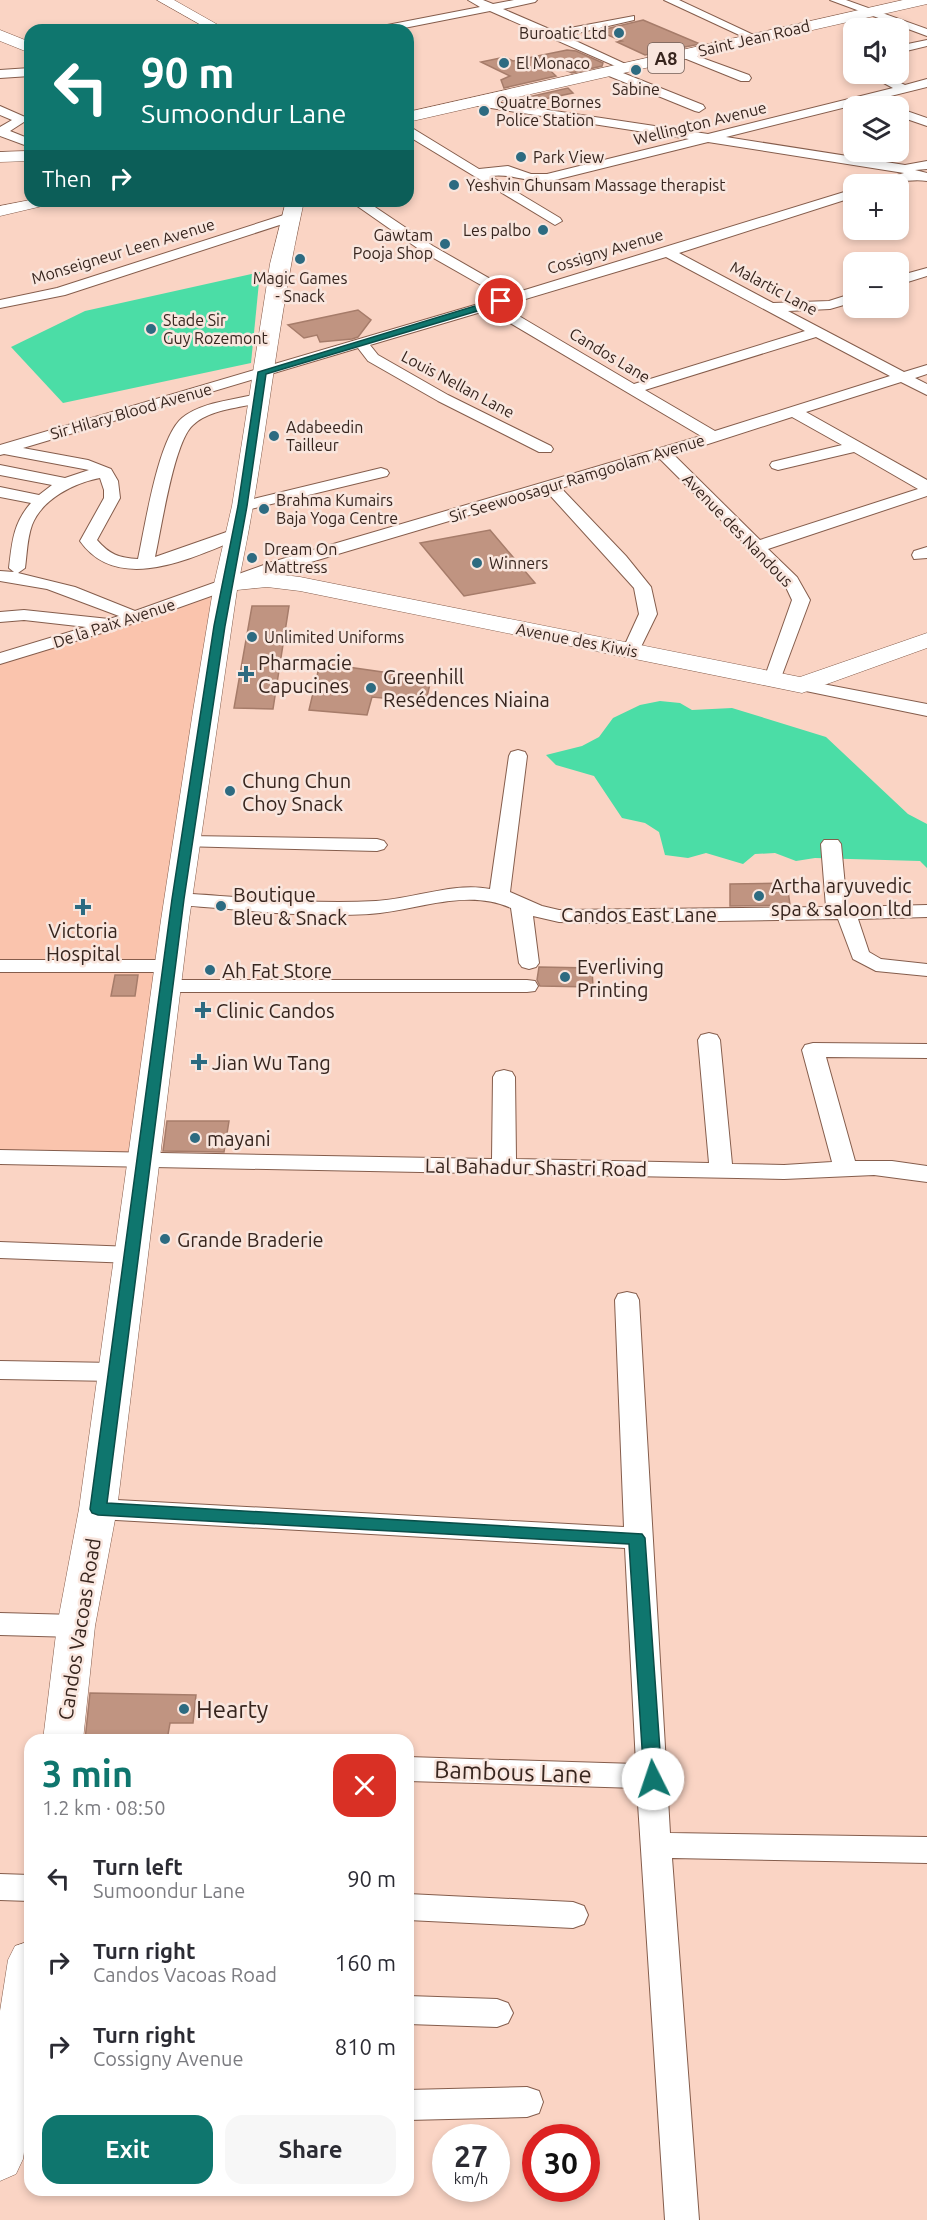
<!DOCTYPE html>
<html lang="en">
<head>
<meta charset="utf-8">
<style>
	:root { --surface:#fff; --page:#f7f7f7; --text:#2b2b33; --muted:#7c7c81; --accent:#0f766e }
	body { margin:0; font-family:Ubuntu,sans-serif; background:var(--page); color:var(--text); height:100vh; display:flex; flex-direction:column; font-size:22px; white-space:nowrap }
	* { box-sizing:border-box; margin:0 }
	p { font-size:20px; color:var(--muted) }
	.icon { flex:none; width:33px; height:33px; fill:none; stroke:currentColor; stroke-width:2; stroke-linecap:round; stroke-linejoin:round }
	.map { position:relative; flex:1; overflow:hidden }
	.sheet { position:absolute; left:24px; top:1734px; width:390px; height:462px; display:flex; flex-direction:column; background:var(--surface); border-radius:18px; box-shadow:0 3px 9px #0003 }
	.sheet>* { flex:none }
	.top-card { position:absolute; left:24px; top:24px; width:390px; height:183px; border-radius:18px; box-shadow:0 3px 9px #0003; background:#0f766e; color:#fff; overflow:hidden }
	.controls { position:absolute; left:843px; top:18px; display:grid; gap:12px }
	.controls a { display:grid; place-items:center; width:66px; height:66px; border-radius:12px; background:var(--surface); box-shadow:0 3px 9px #0003; font-size:30px }
	.speed { position:absolute; left:432px; top:2124px; display:flex; gap:12px; font-size:30px; font-weight:700; text-align:center }
	.speed>* { display:grid; place-content:center; width:78px; height:78px; border-radius:50%; background:var(--surface); box-shadow:0 3px 9px #0003; line-height:1 }
	.speed small { font-size:15px; font-weight:400 }
	.speed .limit { border:9px solid #d22; background:#fff; color:#111 }
	.pin { position:absolute; display:grid; place-items:center; width:51px; height:51px; color:#fff; margin:-26px; border:3px solid #fff; border-radius:50%; box-shadow:0 2px 6px #0007 }
	.me { position:absolute; width:66px; margin:-33px; rotate:356deg; stroke-linejoin:round; filter:drop-shadow(0 0 4px #0008) }
	.turn { display:flex; align-items:center; gap:21px; height:126px; padding:0 18px; font-size:27px }
	.turn .icon { width:78px; height:78px; stroke-width:2.5 }
	.turn b { display:block; font-size:42px; line-height:51px }
	.then { display:flex; align-items:center; height:57px; padding:0 18px; background:#0003; gap:12px; font-size:22px }
	.round { display:grid; place-items:center; flex:none; width:63px; height:63px; border-radius:18px; background:var(--page) }
	.summary { display:flex; align-items:center; justify-content:space-between; height:102px; padding:0 18px }
	h1 { font-size:36px; font-weight:700; line-height:45px; color:var(--accent) }
	.button { display:flex; gap:12px; margin-top:auto; padding:12px 18px }
	.button a { flex:1; height:69px; border-radius:18px; background:var(--accent); color:#fff; font-size:24px; font-weight:700; line-height:69px; text-align:center }
	.button a+a { background:var(--page); color:var(--text) }
	ul { padding:0; list-style:none }
	li { display:flex; align-items:center; gap:18px; height:84px; padding:0 18px }
	li div { flex:1 }
	li b { display:block; font-size:22px }
	li em { font-style:normal }
	.map>svg:first-child { display:block }
</style>
</head>
<body>
<div class="map">
<svg width="927" height="2220" viewBox="0 0 927 2220">
	<rect width="100%" height="100%" fill="#fad4c4"/>
	<polygon fill="#fac4ad" points="212,596 130,1155 0,1153 0,661"/>
	<g fill="#4bdda6">
		<polygon points="260,272 251,363 63,403 11,347 85,311"/>
		<polygon points="660,701 680,703 692,710 732,708 826,737 908,814 927,824 927,868 920,861 815,858 796,861 775,853 755,854 743,864 706,853 688,858 665,855 659,832 645,823 622,818 594,776 556,765 546,755 582,746 599,737 613,718 640,705"/>
	</g>
	<g fill="#c09481" stroke="#a67c6a" stroke-width="1.5">
		<polygon points="643,20 700,44 645,55 617,42 622,41 603,33 607,32 602,30"/>
		<polygon points="567,50 576,51 603,63 602,66 572,73 536,57 556,76 504,88 501,80 510,76 481,62 505,57 513,61"/>
		<polygon points="568,88 573,93 525,103 511,101"/>
		<polygon points="358,310 371,320 358,337 352,339 320,342 317,335 304,338 288,325"/>
		<polygon points="490,530 535,583 464,596 420,543"/>
		<polygon points="252,606 289,606 273,709 234,708"/>
		<polygon points="320,663 431,679 426,702 372,697 367,715 309,710"/>
		<polygon points="787,883 790,905 730,906 730,884"/>
		<polygon points="539,967 592,968 593,987 540,986 537,980"/>
		<polygon points="115,975 138,975 135,996 111,996"/>
		<polygon points="167,1121 229,1121 224,1152 163,1151"/>
		<polygon points="90,1693 196,1695 193,1723 170,1723 167,1740 85,1740"/>
	</g>
	<g fill="none" stroke-linecap="round" stroke-linejoin="round">
		<defs>
			<g id="minor">
				<polygon points="468,0 483,0 493,4 514,0 537,0 535,2 503,9 554,31 634,16 634,20 565,36 632,67 626,71 622,69 490,11 394,30 371,30 377,27 480,7"/>
				<polygon points="664,0 679,0 760,38 758,40 750,40"/>
				<polygon points="830,0 846,0 927,29 927,36"/>
				<polygon points="927,40 927,46 898,53 898,46"/>
				<polygon points="683,51 749,75 751,78 749,81 741,81 679,56 677,54"/>
				<polygon points="608,67 703,105 705,108 699,112 695,111 604,74 602,71"/>
				<polygon points="30,68 30,76 0,78 0,70"/>
				<path d="M867,74H881L905,85L927,79V87L726,137L905,165L927,161V169L915,170L927,173V181C910,178 894,184 876,184L877,181L904,173L708,142L547,182C525,182 511,173 490,176L560,218L562,221L555,225L408,136V127L412,128L479,169L508,166L531,174H547L689,139L478,106L474,105V99L708,134L893,88Z"/>
				<polygon points="0,106 25,117 27,120 10,131 30,139 30,147 0,136 0,127 12,120 0,115"/>
				<polygon points="898,108 927,118 927,126 898,116"/>
				<path d="M854,189V197L679,253L773,303L829,301L854,293V302L830,309L788,311L904,372L927,365V374L915,378L927,384V395L901,382L806,412L927,480V496L768,549L797,577L810,600L779,683H767L764,679L792,600L784,583L660,459L561,488L626,556L651,587L657,614L637,655H625L622,651L639,614L634,588L547,492L284,570L141,621L0,664V653L86,627L24,620L0,622V612L24,610L109,619L119,616L47,589L0,581V571L14,572L9,568C12,543 13,523 31,503L0,497V487L39,495L52,485L0,475V465L65,478L89,470L4,454L0,455V445L502,297L423,252L350,201H366L433,246L515,293ZM666,257L805,331L634,384L502,306ZM488,310L701,436L272,562L135,611L75,587L18,573L25,568C27,554 27,539 32,525C42,499 74,483 100,478L104,490V498L80,541C119,596 195,556 244,537L246,533L244,529L238,528L155,557C161,530 174,441 193,425C210,409 241,408 262,402L265,399L257,394C234,400 201,402 182,418C158,438 145,527 138,559C119,558 109,554 97,540L120,498L118,481L111,469L88,460L23,448L358,348L368,361L438,401L539,452H551L553,449L551,446L448,395L378,355L370,345ZM816,337L890,376L715,431L645,390ZM792,417L842,445L772,462L770,465L772,468L778,470L854,452L918,489L760,540L674,455Z"/>
				<polygon points="290,213 297,217 295,220 65,295 0,308 0,300 57,288"/>
				<polygon points="927,268 927,276 898,285 898,276"/>
				<polygon points="381,468 387,470 389,473 387,476 243,511 235,506 237,503"/>
				<polygon points="927,547 927,558 914,559 912,555 914,551"/>
				<polygon points="802,680 927,704 927,716 796,689 793,685 796,681"/>
				<path d="M518,750L525,752L527,756L510,892L542,906L559,910L826,907L821,844L824,840H838L841,844L847,907L927,905V917L858,919L869,952L881,959L927,964V976L876,971L853,959L838,919L597,923L559,922L533,916L539,963L536,967L529,969L522,967L519,963L511,908C469,889 423,908 380,913C362,915 343,915 325,915C276,915 227,908 178,905L171,903L168,899L171,895L178,893C244,897 310,905 376,901C414,899 452,882 490,889L509,756L511,752Z"/>
				<polygon points="187,836 377,839 384,841 387,845 384,849 377,851 180,846 177,842 180,838"/>
				<polygon points="0,960 169,960 176,962 180,966 176,970 169,972 0,972"/>
				<polygon points="167,980 527,980 535,981 538,986 535,991 527,992 167,992 159,991 156,986 159,981"/>
				<polygon points="709,1033 717,1035 720,1040 732,1164 784,1165 832,1162 802,1050 805,1045 813,1043 927,1044 927,1058 826,1057 855,1161 892,1161 927,1166 927,1182 874,1175 784,1179 0,1164 0,1150 492,1159 493,1077 496,1072 504,1070 512,1072 515,1077 516,1159 709,1163 698,1040 701,1035"/>
				<polygon points="0,1242 133,1247 141,1249 145,1255 141,1261 133,1263 0,1258"/>
				<polygon points="627,1292 636,1294 639,1300 670,1833 927,1837 927,1863 672,1858 699,2220 665,2220 637,1788 408,1781 408,1757 636,1764 625,1548 98,1519 89,1516 85,1509 89,1502 98,1499 624,1527 615,1300 618,1294"/>
				<polygon points="0,1361 115,1363 124,1366 128,1372 124,1378 115,1381 0,1379"/>
				<polygon points="0,1613 76,1615 86,1618 90,1626 86,1634 76,1637 0,1635"/>
				<polygon points="0,1874 30,1875 30,1901 0,1900"/>
				<polygon points="408,1894 573,1902 584,1906 588,1915 584,1924 573,1928 408,1920"/>
				<polygon points="408,1996 497,1999 508,2003 513,2013 508,2023 497,2027 408,2024"/>
				<polygon points="527,2087 539,2091 543,2102 539,2113 527,2117 408,2120 408,2090"/>
			</g>
			<g id="tertiary">
				<polygon points="157,0 174,0 227,30 210,30"/>
				<polygon points="30,200 53,201 51,204 0,216 0,206"/>
			</g>
			<g id="secondary">
				<polygon points="30,151 30,161 0,162 0,152"/>
				<path d="M286,201H304C276,325 266,451 240,575L267,573L300,577L800,677L927,633V648L802,693L300,591L267,587L237,590L189,920L117,1509L95,1626L83,1740H43L57,1626L79,1509L161,920L193,711L214,584L232,506L270,264Z"/>
				<polygon points="30,1941 30,2112 23,2159 16,2174 0,2181 0,2011 8,1960 15,1946"/>
			</g>
			<g id="primary">
				<polygon points="903,0 927,0 927,4 408,122 408,112"/>
				<polygon points="0,30 30,42 30,53 0,41"/>
			</g>
		</defs>
		<use href="#minor" stroke="#855d4c" stroke-width="2"/>
		<use href="#tertiary" stroke="#855d4c" stroke-width="1"/>
		<use href="#secondary" stroke="#855d4c" stroke-width="1"/>
		<use href="#primary" stroke="#855d4c" stroke-width="1"/>
		<use href="#minor" fill="#fff" fill-rule="evenodd"/>
		<use href="#tertiary" fill="#fff" fill-rule="evenodd"/>
		<use href="#secondary" fill="#fff" fill-rule="evenodd"/>
		<use href="#primary" fill="#fff" fill-rule="evenodd"/>
	</g>
	<polygon fill="#0f766e" stroke="#0a4d48" stroke-width="1.5" points="501,298 505,301 504,303 266,374 247,506 225,626 184,899 107,1503 642,1534 645,1538 662,1779 660,1784 653,1786 647,1784 644,1779 629,1544 98,1515 92,1513 90,1509 172,899 214,626 238,506 258,372"/>
	<g fill="#2d6b81" stroke="#f9e6de" stroke-width="2">
		<circle cx="619" cy="33" r="6"/>
		<circle cx="504" cy="63" r="6"/>
		<circle cx="636" cy="70" r="6"/>
		<circle cx="484" cy="111" r="6"/>
		<circle cx="521" cy="157" r="6"/>
		<circle cx="454" cy="185" r="6"/>
		<circle cx="543" cy="230" r="6"/>
		<circle cx="445" cy="244" r="6"/>
		<circle cx="300" cy="259" r="6"/>
		<circle cx="151" cy="329" r="6"/>
		<circle cx="274" cy="436" r="6"/>
		<circle cx="264" cy="509" r="6"/>
		<circle cx="252" cy="558" r="6"/>
		<circle cx="477" cy="563" r="6"/>
		<circle cx="252" cy="637" r="6"/>
		<path d="M243 665h6v6h6v6h-6v6h-6v-6h-6v-6h6z"/>
		<circle cx="371" cy="688" r="6"/>
		<circle cx="230" cy="791" r="6"/>
		<circle cx="759" cy="896" r="6"/>
		<circle cx="221" cy="906" r="6"/>
		<path d="M80 898h6v6h6v6h-6v6h-6v-6h-6v-6h6z"/>
		<circle cx="210" cy="970" r="6"/>
		<circle cx="565" cy="977" r="6"/>
		<path d="M200 1001h6v6h6v6h-6v6h-6v-6h-6v-6h6z"/>
		<path d="M196 1053h6v6h6v6h-6v6h-6v-6h-6v-6h6z"/>
		<circle cx="195" cy="1138" r="6"/>
		<circle cx="165" cy="1239" r="6"/>
		<circle cx="184" cy="1709" r="6"/>
	</g>
	<g text-anchor="middle" dominant-baseline="central" stroke-width="5" stroke-linejoin="round" paint-order="stroke">
		<g font-size="16" fill="#37251e" stroke="#f9e6de" text-anchor="start">
			<text x="607" y="33" text-anchor="end">Buroatic Ltd</text>
			<text x="516" y="63">El Monaco</text>
			<text x="636" y="89" text-anchor="middle">Sabine</text>
			<text x="496" y="102">Quatre Bornes<tspan x="496" dy="18">Police Station</tspan></text>
			<text x="533" y="157">Park View</text>
			<text x="466" y="185">Yeshvin Ghunsam Massage therapist</text>
			<text x="531" y="230" text-anchor="end">Les palbo</text>
			<text x="433" y="235" text-anchor="end">Gawtam<tspan x="433" dy="18">Pooja Shop</tspan></text>
			<text x="300" y="278" text-anchor="middle">Magic Games<tspan x="300" dy="18">- Snack</tspan></text>
			<text x="163" y="320">Stade Sir<tspan x="163" dy="18">Guy Rozemont</tspan></text>
			<text x="286" y="427">Adabeedin<tspan x="286" dy="18">Tailleur</tspan></text>
			<text x="276" y="500">Brahma Kumairs<tspan x="276" dy="18">Baja Yoga Centre</tspan></text>
			<text x="264" y="549">Dream On<tspan x="264" dy="18">Mattress</tspan></text>
			<text x="489" y="563">Winners</text>
			<text x="264" y="637">Unlimited Uniforms</text>
		</g>
		<g font-size="16" fill="#37251e" stroke="#f9e6de">
			<text transform="translate(754 38) rotate(-13)">Saint Jean Road</text>
			<text transform="translate(700 123) rotate(-14)">Wellington Avenue</text>
			<text transform="translate(123 251) rotate(-17)">Monseigneur Leen Avenue</text>
			<text transform="translate(605 251) rotate(-17)">Cossigny Avenue</text>
			<text transform="translate(774 288) rotate(28)">Malartic Lane</text>
			<text transform="translate(610 355) rotate(31)">Candos Lane</text>
			<text transform="translate(458 384) rotate(28)">Louis Nellan Lane</text>
			<text transform="translate(131 411) rotate(-16)">Sir Hilary Blood Avenue</text>
			<text transform="translate(577 478) rotate(-17)">Sir Seewoosagur Ramgoolam Avenue</text>
			<text transform="translate(738 530) rotate(46)">Avenue des Nandous</text>
			<text transform="translate(114 623) rotate(-18)">De la Paix Avenue</text>
			<text transform="translate(577 640) rotate(11)">Avenue des Kiwis</text>
		</g>
		<rect fill="#f9e6de" stroke="#715f58" stroke-width="1.5" x="648" y="43" width="36" height="30" rx="4.5"/>
		<g font-size="18" font-weight="bold" fill="#37251e">
			<text x="666" y="58">A8</text>
		</g>
		<g font-size="20" fill="#37251e" stroke="#f9e6de" text-anchor="start">
			<text x="258" y="662">Pharmacie<tspan x="258" dy="23">Capucines</tspan></text>
			<text x="383" y="676">Greenhill<tspan x="383" dy="23">Resédences Niaina</tspan></text>
			<text x="242" y="780">Chung Chun<tspan x="242" dy="23">Choy Snack</tspan></text>
			<text x="771" y="885">Artha aryuvedic<tspan x="771" dy="23">spa &amp; saloon ltd</tspan></text>
			<text x="233" y="894">Boutique<tspan x="233" dy="23">Bleu &amp; Snack</tspan></text>
			<text x="83" y="930" text-anchor="middle">Victoria<tspan x="83" dy="23">Hospital</tspan></text>
			<text x="577" y="966">Everliving<tspan x="577" dy="23">Printing</tspan></text>
			<text x="222" y="970">Ah Fat Store</text>
			<text x="216" y="1010">Clinic Candos</text>
			<text x="212" y="1062">Jian Wu Tang</text>
			<text x="207" y="1138">mayani</text>
			<text x="177" y="1239">Grande Braderie</text>
		</g>
		<g font-size="20" fill="#37251e" stroke="#f9e6de">
			<text x="639" y="914">Candos East Lane</text>
			<text transform="translate(536 1167) rotate(1)">Lal Bahadur Shastri Road</text>
			<text transform="translate(79 1629) rotate(-81)">Candos Vacoas Road</text>
		</g>
		<g font-size="24" fill="#37251e" stroke="#f9e6de" text-anchor="start">
			<text x="196" y="1709">Hearty</text>
		</g>
		<g font-size="24" fill="#37251e" stroke="#f9e6de">
			<text transform="translate(513 1772) rotate(2)">Bambous Lane</text>
		</g>
	</g>
</svg>
<div class="controls">
<a><svg class="icon" aria-label="sound" viewBox="0 0 24 24"><path d="M4 9h4l5-4v14l-5-4H4zM17 9q2 3 0 6"/></svg></a>
<a><svg class="icon" aria-label="layers" viewBox="0 0 24 24"><path d="M12 4l9 5-9 5-9-5zM3 14l9 5 9-5"/></svg></a>
<a>+</a>
<a>−</a>
</div>
<div class="speed"><div>27<small>km/h</small></div><div class="limit">30</div></div>
<div class="pin" style="left:501px;top:301px;background:#d93025"><svg class="icon" aria-label="arrive" viewBox="0 0 24 24"><path d="M6 21V4h12l-3 4 3 4H6"/></svg></div>
<svg class="me" style="left:653px;top:1779px" viewBox="-20 -20 40 40"><circle r="19" fill="#fff"/><path d="M0-13L10 11 0 6-10 11z" fill="#0f766e"/></svg>
<div class="top-card">
<div class="turn"><svg class="icon" aria-label="left" viewBox="0 0 24 24"><path d="M17 20v-9H6M10 6l-5 5 5 5"/></svg><div><b>90 m</b>Sumoondur Lane</div></div>
<div class="then">Then<svg class="icon" aria-label="right" viewBox="0 0 24 24"><path d="M7 20v-9h11M14 6l5 5-5 5"/></svg></div>
</div>
<section class="sheet">
<div class="summary"><div><h1>3 min</h1><p>1.2 km · 08:50</p></div><a class="round" style="background:#d93025;color:#fff"><svg class="icon" aria-label="close" viewBox="0 0 24 24"><path d="M6 6l12 12M18 6L6 18"/></svg></a></div>
<ul>
<li><svg class="icon" aria-label="left" viewBox="0 0 24 24"><path d="M17 20v-9H6M10 6l-5 5 5 5"/></svg><div><b>Turn left</b><p>Sumoondur Lane</p></div><em>90 m</em></li>
<li><svg class="icon" aria-label="right" viewBox="0 0 24 24"><path d="M7 20v-9h11M14 6l5 5-5 5"/></svg><div><b>Turn right</b><p>Candos Vacoas Road</p></div><em>160 m</em></li>
<li><svg class="icon" aria-label="right" viewBox="0 0 24 24"><path d="M7 20v-9h11M14 6l5 5-5 5"/></svg><div><b>Turn right</b><p>Cossigny Avenue</p></div><em>810 m</em></li>
</ul>
<div class="button"><a>Exit</a><a>Share</a></div>
</section>
</div>
</body>
</html>
